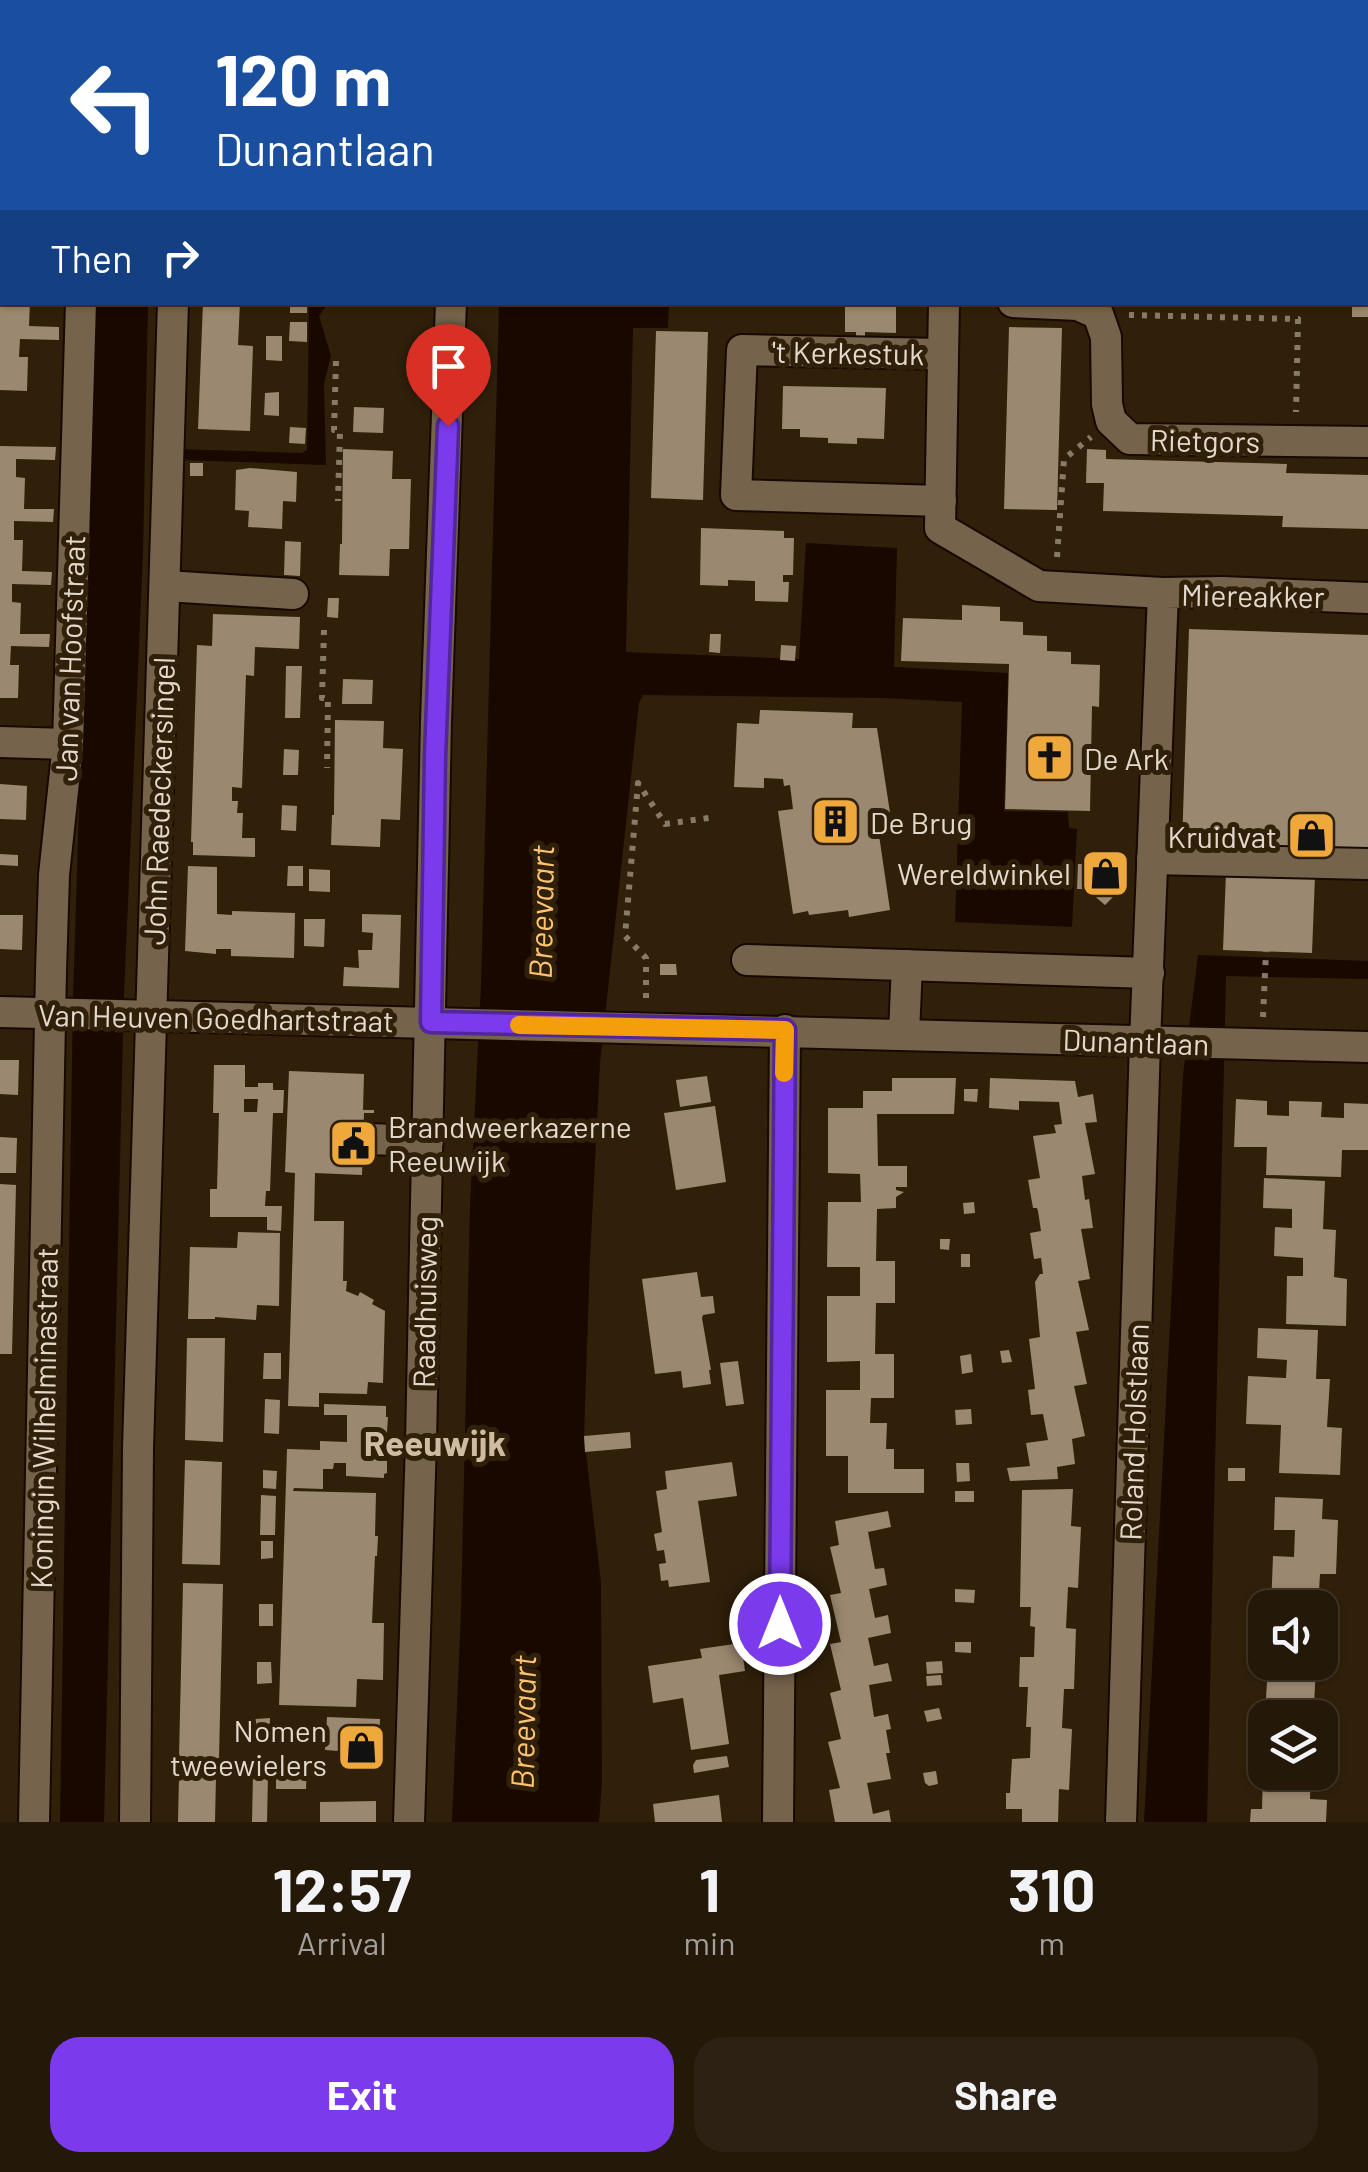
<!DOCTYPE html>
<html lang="en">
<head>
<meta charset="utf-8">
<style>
	:root { --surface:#241808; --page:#2c2112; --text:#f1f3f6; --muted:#a3a09c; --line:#413729; --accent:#7c3aed }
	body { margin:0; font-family:Barlow,sans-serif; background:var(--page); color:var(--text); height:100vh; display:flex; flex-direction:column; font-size:38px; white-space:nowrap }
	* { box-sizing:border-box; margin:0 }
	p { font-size:32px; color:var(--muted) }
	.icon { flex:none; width:55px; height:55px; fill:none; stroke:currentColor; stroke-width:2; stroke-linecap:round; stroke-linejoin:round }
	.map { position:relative; height:1822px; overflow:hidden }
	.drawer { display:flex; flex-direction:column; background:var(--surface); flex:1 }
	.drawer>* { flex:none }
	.guide { position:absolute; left:0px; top:0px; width:1370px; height:305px; box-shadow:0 2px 8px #0004,0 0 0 2px var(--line); background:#1a4fa0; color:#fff; overflow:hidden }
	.buttons { position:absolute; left:1248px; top:1590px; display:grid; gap:20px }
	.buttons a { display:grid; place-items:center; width:90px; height:90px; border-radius:20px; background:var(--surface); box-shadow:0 2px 8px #0004,0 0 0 2px var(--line); font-size:50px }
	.pin { position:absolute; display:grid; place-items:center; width:85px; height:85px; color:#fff; margin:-102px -42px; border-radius:50% 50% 50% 0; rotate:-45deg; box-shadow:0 0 10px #0007 }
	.pin .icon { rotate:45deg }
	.me { position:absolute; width:110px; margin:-55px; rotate:0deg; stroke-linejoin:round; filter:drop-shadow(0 0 8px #0008) }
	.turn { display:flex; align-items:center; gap:35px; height:210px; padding:0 50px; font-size:45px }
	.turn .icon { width:130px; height:130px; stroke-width:2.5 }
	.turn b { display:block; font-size:70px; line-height:85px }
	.then { display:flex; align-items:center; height:95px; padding:0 50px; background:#0003; gap:20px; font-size:38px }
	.eta { display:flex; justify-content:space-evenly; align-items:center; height:170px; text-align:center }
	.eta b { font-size:60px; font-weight:700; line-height:70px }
	.cta { display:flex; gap:20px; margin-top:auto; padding:20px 50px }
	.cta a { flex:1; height:115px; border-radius:30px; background:var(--accent); color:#fff; font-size:40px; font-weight:700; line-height:115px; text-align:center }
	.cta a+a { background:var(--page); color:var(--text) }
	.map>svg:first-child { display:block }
</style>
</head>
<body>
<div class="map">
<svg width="1368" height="1822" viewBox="0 0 1368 1822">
	<rect width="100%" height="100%" fill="#30200a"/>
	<g fill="#180800">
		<polygon points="95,303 148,303 143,554 124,995 104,1822 60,1822 73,997"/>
		<polygon points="309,303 328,303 319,316 331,356 324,384 326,465 179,460 179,449 302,453 307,450"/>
		<polygon points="499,303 669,303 668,328 633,328 626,652 799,659 806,543 897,548 894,667 1008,673 1004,811 1068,812 1069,828 1077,829 1072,927 955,922 962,702 882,698 643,695 639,703 600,1063 590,1259 584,1436 601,1583 602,1781 599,1822 452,1822 461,1611 470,1205 481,986"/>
		<polygon points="1198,955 1368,961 1368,979 1226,976 1207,1822 1144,1822 1183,1075"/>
	</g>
	<g fill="#9b8870" fill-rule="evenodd">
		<polygon points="0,302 30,302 29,326 59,327 59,340 20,339 19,357 28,357 27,391 0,390"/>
		<polygon points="203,302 240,302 238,345 253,346 250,431 198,429"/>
		<rect x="290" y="302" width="17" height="11"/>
		<polygon points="845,302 896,302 896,333 865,332 865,340 856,340 856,332 845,332"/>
		<rect x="1352" y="302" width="16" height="15"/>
		<polygon points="290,322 307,322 307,342 289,341"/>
		<polygon points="1009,327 1062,328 1057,510 1004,509"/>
		<polygon points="656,331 708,332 703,500 651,498"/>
		<polygon points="266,336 282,336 282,361 266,360"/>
		<polygon points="783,386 886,388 884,439 857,438 857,444 828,443 828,438 800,437 800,429 782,429"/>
		<polygon points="279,392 279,416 264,415 265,393"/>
		<polygon points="354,407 384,408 383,433 353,432"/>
		<polygon points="290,427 306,428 305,444 289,443"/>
		<polygon points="0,446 56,447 55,460 16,459 16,477 25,478 24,509 54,509 53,522 14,521 14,540 23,540 22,571 52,572 51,585 12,584 12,602 21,603 20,634 50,634 49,647 11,646 10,665 19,665 18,698 0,698"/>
		<polygon points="343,449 393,451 392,479 411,479 409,549 390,549 389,576 339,575 340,544 342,544"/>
		<polygon points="1087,449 1106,450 1106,459 1287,464 1286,473 1368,475 1368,529 1282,527 1283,516 1103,511 1104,483 1086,483"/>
		<rect x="190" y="463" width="13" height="13"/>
		<polygon points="250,468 297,472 296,502 283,501 282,529 248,527 249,511 235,510 236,470"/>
		<polygon points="701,528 784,531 784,538 794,538 793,575 783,575 783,582 789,582 788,602 755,601 755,581 728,580 728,586 700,585"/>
		<polygon points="285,541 301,542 300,576 284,575"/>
		<polygon points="328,598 339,598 338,618 327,617"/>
		<polygon points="962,605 1000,607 1000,621 1023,622 1023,635 1047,636 1047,651 1071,652 1071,664 1100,665 1099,707 1092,706 1090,811 1005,809 1009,664 901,661 903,618 962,620"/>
		<polygon points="213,614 300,617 299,649 255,647 254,676 246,675 242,788 232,787 232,801 238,801 237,813 243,813 242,838 255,838 255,857 193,855 193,842 191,842 197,645 212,646"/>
		<polygon points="1189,629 1368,635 1368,852 1182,846"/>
		<polygon points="710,634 721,634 720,653 709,652"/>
		<polygon points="781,645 796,646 795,661 780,660"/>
		<polygon points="286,666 302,666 300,718 285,718"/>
		<polygon points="343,679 373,680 372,704 342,704"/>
		<polygon points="760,710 853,713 852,728 877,728 893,832 879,835 890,910 849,917 848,910 809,915 808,911 793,914 778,811 793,809 790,785 784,786 783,779 764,778 764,788 734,787 737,723 759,724"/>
		<polygon points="335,720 384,721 383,748 403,749 400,820 381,819 380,847 331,845 332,815 334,815"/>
		<polygon points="284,749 299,750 298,775 283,775"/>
		<polygon points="0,784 27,786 26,820 0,819"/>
		<polygon points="282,805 297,806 296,831 281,830"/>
		<polygon points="1104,853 1117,865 1116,894 1105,905 1092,894 1092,889 1077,889 1078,864 1092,864"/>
		<polygon points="0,854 18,855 18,866 0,865"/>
		<polygon points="188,866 217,867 217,914 232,915 232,911 295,913 294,958 231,956 231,949 216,949 216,954 185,951"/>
		<polygon points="288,866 303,866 303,886 287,886"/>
		<polygon points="309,869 330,870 330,892 309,891"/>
		<polygon points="1226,872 1315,876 1312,953 1223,950"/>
		<polygon points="362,914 401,915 399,988 343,986 344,967 359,968 358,950 372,950 373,933 362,932"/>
		<polygon points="0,915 23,915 22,950 0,949"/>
		<polygon points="304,919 325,919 324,947 304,946"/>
		<polygon points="660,964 676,964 677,975 660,975"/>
		<polygon points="0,1060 19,1060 18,1095 0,1094"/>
		<path d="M214,1065H245V1087H258V1083H273V1090H284L283,1113H273L270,1191H266L265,1206H282L281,1231L267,1230V1217H210V1189H217L219,1113H213ZM244,1099H258L257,1112H244Z"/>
		<polygon points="289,1071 364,1074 363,1110 374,1110 374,1113 364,1113 362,1175 315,1173 314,1221 344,1221 343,1281 347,1281 346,1291 358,1296 360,1292 374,1300 372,1304 385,1311 383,1383 368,1382 367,1394 319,1393 319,1407 288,1406 295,1173 285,1172"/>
		<polygon points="707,1076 711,1102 680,1107 676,1080"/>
		<polygon points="892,1078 956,1078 954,1114 877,1114 878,1166 907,1166 907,1187 896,1187 896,1190 904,1192 896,1197 896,1208 877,1209 876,1261 895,1261 895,1303 876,1303 875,1354 894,1354 894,1398 871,1398 870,1423 887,1423 886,1449 894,1449 894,1469 924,1469 924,1493 848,1493 848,1456 826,1456 826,1390 860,1390 860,1361 827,1362 827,1296 860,1296 860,1267 827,1267 828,1202 861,1202 860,1174 828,1173 828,1108 863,1108 863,1091 892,1091"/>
		<polygon points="990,1078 1075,1081 1078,1097 1093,1094 1097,1122 1085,1123 1095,1174 1082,1176 1085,1200 1089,1199 1093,1228 1081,1229 1090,1279 1078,1281 1089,1330 1076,1332 1087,1384 1074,1386 1085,1436 1072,1439 1075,1464 1057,1467 1058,1479 1010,1481 1007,1468 1030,1466 1026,1443 1048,1440 1043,1414 1031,1415 1028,1390 1035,1389 1029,1339 1040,1337 1035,1282 1040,1274 1043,1274 1041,1258 1034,1259 1030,1233 1041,1231 1038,1211 1037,1208 1033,1208 1028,1180 1040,1178 1033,1136 1056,1133 1054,1125 1062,1124 1059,1102 1019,1101 1019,1110 989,1108"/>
		<polygon points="964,1089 978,1089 977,1102 964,1101"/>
		<polygon points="1236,1099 1267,1101 1267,1115 1289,1116 1289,1101 1322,1102 1321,1117 1344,1118 1344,1103 1368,1104 1368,1150 1342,1150 1341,1177 1266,1175 1267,1147 1234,1147"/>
		<polygon points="715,1106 726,1182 676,1190 664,1113"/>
		<polygon points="0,1137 17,1138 16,1173 0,1173"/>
		<polygon points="1264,1178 1325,1181 1323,1229 1336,1230 1334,1277 1347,1279 1346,1326 1286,1324 1287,1276 1303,1276 1303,1258 1274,1256 1275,1227 1292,1228 1292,1209 1263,1208"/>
		<polygon points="0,1184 16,1185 12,1354 0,1354"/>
		<polygon points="974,1202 975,1213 964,1214 963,1203"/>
		<polygon points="238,1232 280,1233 279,1306 257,1305 256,1320 215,1317 215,1319 188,1319 190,1247 237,1248"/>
		<polygon points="940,1239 950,1239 949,1250 940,1249"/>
		<rect x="961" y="1254" width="9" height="13"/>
		<polygon points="697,1272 701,1297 713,1296 715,1313 703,1315 702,1318 711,1370 709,1370 711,1384 683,1388 681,1371 655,1374 642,1279"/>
		<polygon points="1258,1328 1318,1330 1316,1379 1330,1379 1327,1427 1342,1428 1340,1475 1279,1473 1281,1425 1246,1424 1248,1376 1286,1378 1287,1360 1257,1358"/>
		<polygon points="187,1338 225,1338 223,1442 185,1440"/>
		<polygon points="1009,1350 1012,1362 1002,1363 1000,1351"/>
		<polygon points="264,1353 281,1353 281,1379 263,1379"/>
		<polygon points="971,1354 973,1372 962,1374 960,1356"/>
		<polygon points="738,1361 744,1404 726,1406 720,1363"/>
		<polygon points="265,1399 280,1400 279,1434 264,1433"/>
		<polygon points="324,1404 386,1406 386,1417 388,1417 385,1461 387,1461 387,1473 384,1474 384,1478 346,1476 346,1463 334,1463 333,1469 323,1469 323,1489 294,1488 293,1491 376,1493 375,1536 378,1536 377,1556 375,1556 372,1623 384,1623 383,1680 357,1679 356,1707 279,1705 287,1449 320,1450 320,1441 347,1442 347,1415 324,1415"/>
		<polygon points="971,1409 972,1424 956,1425 955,1410"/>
		<polygon points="630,1432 631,1448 585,1452 584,1436"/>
		<polygon points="185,1460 222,1462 220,1565 182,1564"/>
		<polygon points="732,1462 737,1496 698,1501 710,1582 669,1587 668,1580 661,1581 659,1564 666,1563 664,1550 657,1551 654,1534 662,1532 656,1491 667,1489 665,1471"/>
		<polygon points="956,1463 969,1463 970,1481 957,1482"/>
		<rect x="1228" y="1468" width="17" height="13"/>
		<polygon points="263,1470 277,1471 276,1489 263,1488"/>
		<polygon points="1073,1489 1071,1526 1081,1527 1078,1588 1068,1587 1066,1628 1076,1629 1074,1689 1064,1689 1062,1728 1072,1729 1069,1790 1059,1789 1058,1822 1022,1822 1022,1809 1006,1809 1006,1793 1010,1793 1012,1759 1030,1758 1031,1727 1026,1727 1028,1687 1019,1687 1020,1657 1034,1657 1035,1627 1030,1626 1031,1607 1020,1607 1022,1490"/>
		<rect x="955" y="1491" width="19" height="11"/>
		<polygon points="261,1495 276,1496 275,1535 260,1535"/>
		<polygon points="1275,1497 1323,1499 1322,1519 1338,1520 1336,1574 1320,1574 1318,1608 1271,1608 1273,1556 1294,1557 1295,1530 1274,1530"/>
		<polygon points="888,1511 891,1527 868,1532 875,1569 884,1568 887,1585 869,1589 875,1618 888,1615 891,1633 868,1638 874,1666 888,1663 892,1681 869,1685 874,1717 888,1714 891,1729 886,1730 890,1753 886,1753 891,1779 867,1783 873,1814 889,1810 891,1822 835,1822 829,1790 840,1788 828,1742 841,1739 830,1693 841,1690 830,1644 841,1642 830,1595 841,1593 830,1547 839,1545 835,1521"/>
		<polygon points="261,1541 273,1541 273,1558 261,1559"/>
		<polygon points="183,1583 223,1584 219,1758 179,1757"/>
		<polygon points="955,1589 975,1590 974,1603 955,1602"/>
		<rect x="259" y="1604" width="14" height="22"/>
		<polygon points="1320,1610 1334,1611 1332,1668 1316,1668 1314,1705 1330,1706 1328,1762 1320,1762 1320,1718 1265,1718 1268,1662 1320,1662"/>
		<polygon points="1257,1640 1265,1641 1265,1658 1257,1658"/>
		<polygon points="955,1642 971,1642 971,1653 955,1652"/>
		<polygon points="741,1643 745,1671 719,1675 729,1744 691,1750 683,1698 653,1703 648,1666 702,1658 700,1649"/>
		<polygon points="942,1661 943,1673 927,1674 926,1662"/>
		<polygon points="257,1662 271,1662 272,1683 257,1684"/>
		<polygon points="941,1675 942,1685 927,1686 926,1676"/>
		<polygon points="939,1708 942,1719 927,1722 924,1711"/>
		<polygon points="327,1717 380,1719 378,1765 358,1766 338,1763 339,1751 325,1750"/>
		<polygon points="270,1718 270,1741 256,1742 255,1719"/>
		<polygon points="727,1756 729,1767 694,1773 693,1765 696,1760"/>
		<polygon points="276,1763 307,1763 306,1789 276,1789"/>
		<polygon points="936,1771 938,1784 929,1786 925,1783 923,1773"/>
		<polygon points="1263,1772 1311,1772 1310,1799 1327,1800 1326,1822 1250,1822 1251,1809 1262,1809"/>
		<polygon points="253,1774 268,1774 267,1822 252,1822"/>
		<polygon points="179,1776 216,1777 215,1822 178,1822"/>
		<polygon points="719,1795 722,1822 655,1822 653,1804"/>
		<polygon points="376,1801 376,1822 320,1822 320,1802"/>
	</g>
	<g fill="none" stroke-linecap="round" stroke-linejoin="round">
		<defs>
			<g id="minor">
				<polyline points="90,2 90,0"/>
				<polyline points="186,2 186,0"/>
				<polyline points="462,2 462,0"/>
				<polyline points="960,2 961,0"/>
				<polyline points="944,302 940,528 1039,586 1163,593"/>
				<polyline points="1013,302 1078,305 1098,314 1106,337 1107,404 1111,421 1130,439 1368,442"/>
				<polyline points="941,501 736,495 742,350 942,354"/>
				<polyline points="166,586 293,594"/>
				<polyline points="0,742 68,744"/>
				<polyline points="1152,859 1368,864"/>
				<polyline points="747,960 1149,973"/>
				<polyline points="0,1012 1368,1047"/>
				<polyline points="904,1033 907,965"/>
				<polyline points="367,1139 428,1141"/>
				<polyline points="34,1822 51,971 54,875 68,744 81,302"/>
				<polyline points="135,1822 138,1448 173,302"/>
				<polyline points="409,1822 421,1442 436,721 451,302"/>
				<polyline points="778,1822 785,1030"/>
				<polyline points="1121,1822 1145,1042 1163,593 1222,592 1368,598"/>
			</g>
		</defs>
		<use href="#minor" stroke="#170900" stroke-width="34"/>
		<g stroke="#877a68" stroke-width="6" stroke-dasharray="5 8" stroke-linecap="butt">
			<polyline points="1129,315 1298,319 1296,412"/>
			<polyline points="336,361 334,430 340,431 338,501"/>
			<polyline points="1057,557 1064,459 1091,437"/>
			<polyline points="324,630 322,698 328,698 327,768"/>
			<polyline points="646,998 646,958 625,936 638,783 665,824 715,817"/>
			<polyline points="1263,1017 1266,951"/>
		</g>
		<use href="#minor" stroke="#76634c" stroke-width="30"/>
	</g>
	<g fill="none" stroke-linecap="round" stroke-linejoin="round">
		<defs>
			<polyline id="route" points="448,426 435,756 431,1022 785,1030 780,1624"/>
		</defs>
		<use href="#route" stroke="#51269a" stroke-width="25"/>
		<use href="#route" stroke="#7c3aed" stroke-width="18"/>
		<polyline stroke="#f59e0b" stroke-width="18" points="519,1025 785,1030 784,1073"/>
	</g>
	<defs>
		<symbol id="church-square" viewBox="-11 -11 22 22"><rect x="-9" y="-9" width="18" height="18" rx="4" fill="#eea83c" stroke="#30200a"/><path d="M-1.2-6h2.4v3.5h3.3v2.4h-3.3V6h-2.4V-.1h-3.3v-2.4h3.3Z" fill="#111"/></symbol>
		<symbol id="building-square" viewBox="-11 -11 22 22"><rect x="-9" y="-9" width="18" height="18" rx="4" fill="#eea83c" stroke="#30200a"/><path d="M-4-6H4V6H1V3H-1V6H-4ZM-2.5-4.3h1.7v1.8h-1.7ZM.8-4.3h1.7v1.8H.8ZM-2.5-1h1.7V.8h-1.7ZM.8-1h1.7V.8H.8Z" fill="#111"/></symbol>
		<symbol id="shop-square" viewBox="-11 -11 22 22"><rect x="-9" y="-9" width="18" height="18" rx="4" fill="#eea83c" stroke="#30200a"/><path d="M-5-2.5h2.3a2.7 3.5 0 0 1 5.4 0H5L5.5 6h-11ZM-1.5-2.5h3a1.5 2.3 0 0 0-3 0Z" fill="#111"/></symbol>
		<symbol id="civic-square" viewBox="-11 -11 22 22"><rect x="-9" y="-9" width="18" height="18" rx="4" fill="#eea83c" stroke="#30200a"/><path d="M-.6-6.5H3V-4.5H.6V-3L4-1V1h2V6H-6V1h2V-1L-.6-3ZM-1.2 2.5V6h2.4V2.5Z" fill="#111"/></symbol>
	</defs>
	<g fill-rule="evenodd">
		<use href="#church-square" x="1022" y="730" width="55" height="55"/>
		<use href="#building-square" x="808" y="794" width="55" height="55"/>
		<use href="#shop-square" x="1284" y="808" width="55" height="55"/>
		<use href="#shop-square" x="1078" y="846" width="55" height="55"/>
		<use href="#civic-square" x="326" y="1116" width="55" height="55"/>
		<use href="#shop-square" x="334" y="1720" width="55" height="55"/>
	</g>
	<g text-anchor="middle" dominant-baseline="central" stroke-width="10" stroke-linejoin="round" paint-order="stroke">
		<g font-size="30" fill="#e2d8cb" stroke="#30200a">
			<text transform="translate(848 352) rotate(1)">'t Kerkestuk</text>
			<text transform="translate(1205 440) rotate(1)">Rietgors</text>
			<text transform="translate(1253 595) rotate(1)">Miereakker</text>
			<text transform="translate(69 658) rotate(-88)">Jan van Hoofstraat</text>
			<text transform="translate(158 801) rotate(-88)">John Raedeckersingel</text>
			<text transform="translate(216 1017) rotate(1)">Van Heuven Goedhartstraat</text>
			<text transform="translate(1136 1041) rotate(2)">Dunantlaan</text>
			<text transform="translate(424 1302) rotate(-89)">Raadhuisweg</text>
			<text transform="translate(43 1418) rotate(-89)">Koningin Wilhelminastraat</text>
			<text transform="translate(1133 1432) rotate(-88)">Roland Holstlaan</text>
		</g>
		<g font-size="30" fill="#e2d8cb" stroke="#30200a" text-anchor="start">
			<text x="1084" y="758">De Ark</text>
			<text x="870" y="822">De Brug</text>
			<text x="1277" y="836" text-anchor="end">Kruidvat</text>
			<text x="1071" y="873" text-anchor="end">Wereldwinkel</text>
			<text x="388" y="1126">Brandweerkazerne<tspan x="388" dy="34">Reeuwijk</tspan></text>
			<text x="327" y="1730" text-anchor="end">Nomen<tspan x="327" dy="34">tweewielers</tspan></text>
		</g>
		<g font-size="32" font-style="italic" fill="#fdc372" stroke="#30200a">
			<text transform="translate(540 912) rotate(-89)">Breevaart</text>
			<text transform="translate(522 1722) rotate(-89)">Breevaart</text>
		</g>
		<g font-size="35" font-weight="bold" fill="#cfbba1" stroke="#30200a">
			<text x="435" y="1442">Reeuwijk</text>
		</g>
	</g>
</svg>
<div class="buttons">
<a><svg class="icon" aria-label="sound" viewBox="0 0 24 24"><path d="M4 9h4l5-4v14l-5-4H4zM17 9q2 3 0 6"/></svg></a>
<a><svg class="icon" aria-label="layers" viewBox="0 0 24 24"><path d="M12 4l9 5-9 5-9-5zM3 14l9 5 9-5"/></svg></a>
</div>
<div class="pin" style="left:448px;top:426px;background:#d93025"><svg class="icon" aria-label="arrive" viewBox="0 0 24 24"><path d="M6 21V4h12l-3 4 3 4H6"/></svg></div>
<svg class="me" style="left:780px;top:1624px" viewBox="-20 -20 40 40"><circle r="17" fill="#7c3aed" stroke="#fff" stroke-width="3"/><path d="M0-11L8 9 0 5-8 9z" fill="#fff"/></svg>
<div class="guide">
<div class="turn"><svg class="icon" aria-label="left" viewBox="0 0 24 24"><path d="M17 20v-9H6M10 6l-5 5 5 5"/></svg><div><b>120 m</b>Dunantlaan</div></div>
<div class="then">Then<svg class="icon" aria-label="right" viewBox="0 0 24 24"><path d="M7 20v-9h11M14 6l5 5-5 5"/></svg></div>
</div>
</div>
<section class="drawer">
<div class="eta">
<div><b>12:57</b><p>Arrival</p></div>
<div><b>1</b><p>min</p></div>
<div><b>310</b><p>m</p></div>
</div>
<div class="cta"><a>Exit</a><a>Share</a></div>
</section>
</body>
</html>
